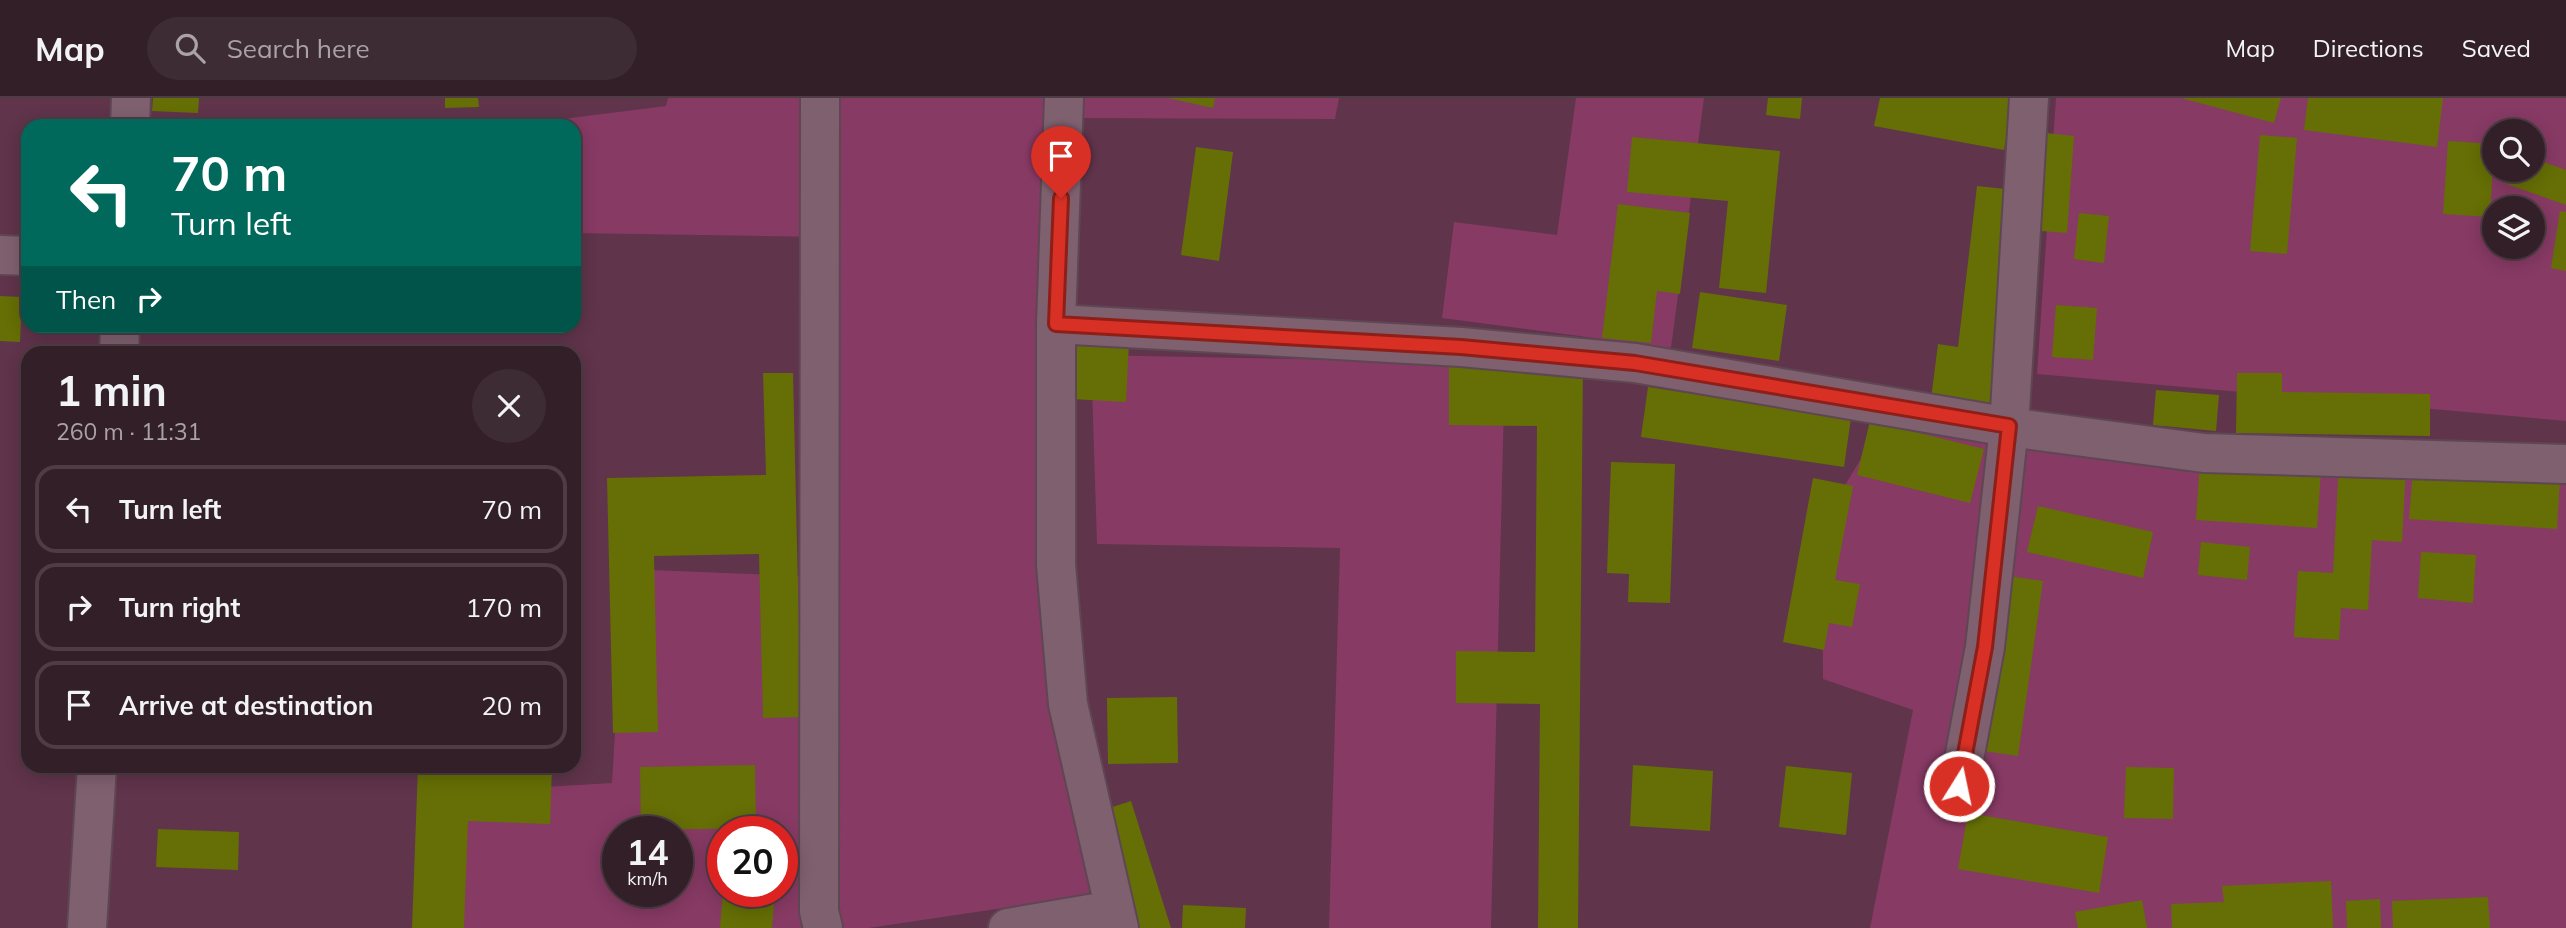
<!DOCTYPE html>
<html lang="en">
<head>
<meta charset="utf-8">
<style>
	:root { --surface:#331f28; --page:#3e2c34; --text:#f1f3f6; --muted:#a9a2a8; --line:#4e3d45 }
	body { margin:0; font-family:Mulish,sans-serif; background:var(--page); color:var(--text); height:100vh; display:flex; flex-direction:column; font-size:26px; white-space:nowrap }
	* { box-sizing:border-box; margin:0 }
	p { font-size:23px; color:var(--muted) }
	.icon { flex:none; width:38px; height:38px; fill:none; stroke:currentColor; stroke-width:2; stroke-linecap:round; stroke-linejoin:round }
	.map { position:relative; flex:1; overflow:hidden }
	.panel { position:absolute; left:21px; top:248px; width:560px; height:427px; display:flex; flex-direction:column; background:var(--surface); border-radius:21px; box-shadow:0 4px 18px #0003,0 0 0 2px var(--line) }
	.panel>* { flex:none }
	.hud { position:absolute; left:21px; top:21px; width:560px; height:214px; border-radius:21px; box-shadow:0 4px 18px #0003,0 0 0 2px var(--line); background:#00695c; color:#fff; overflow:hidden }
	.buttons { position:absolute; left:2482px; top:21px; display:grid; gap:14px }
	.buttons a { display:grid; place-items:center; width:63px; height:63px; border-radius:50%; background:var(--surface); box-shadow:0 4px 18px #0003,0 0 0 2px var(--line); font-size:35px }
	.speed { position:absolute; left:602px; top:718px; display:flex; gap:14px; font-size:35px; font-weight:700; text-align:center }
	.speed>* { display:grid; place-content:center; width:91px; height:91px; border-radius:50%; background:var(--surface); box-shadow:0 4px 18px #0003,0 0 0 2px var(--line); line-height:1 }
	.speed small { font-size:18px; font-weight:400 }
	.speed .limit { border:10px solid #d22; background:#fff; color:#111 }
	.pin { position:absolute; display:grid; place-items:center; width:60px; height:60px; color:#fff; margin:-72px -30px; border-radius:50% 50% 50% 0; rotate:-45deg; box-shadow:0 0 7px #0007 }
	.pin .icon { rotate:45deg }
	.me { position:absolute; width:77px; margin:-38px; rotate:10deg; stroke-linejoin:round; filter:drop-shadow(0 0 5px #0008) }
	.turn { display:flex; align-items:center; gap:24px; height:147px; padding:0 35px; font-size:32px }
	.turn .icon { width:91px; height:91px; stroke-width:2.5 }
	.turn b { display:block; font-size:49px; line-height:60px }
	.then { display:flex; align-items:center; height:66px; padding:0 35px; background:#0003; gap:14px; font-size:26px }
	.round { display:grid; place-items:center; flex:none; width:74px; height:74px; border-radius:37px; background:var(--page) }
	.overview { display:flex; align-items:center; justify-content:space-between; height:119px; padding:0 35px }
	h1 { font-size:42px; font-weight:700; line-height:52px }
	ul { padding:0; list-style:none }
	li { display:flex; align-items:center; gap:21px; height:88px; margin:0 14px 10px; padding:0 21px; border:4px solid var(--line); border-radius:21px }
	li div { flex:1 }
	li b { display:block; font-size:26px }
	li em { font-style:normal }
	header { display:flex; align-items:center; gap:42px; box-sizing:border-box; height:98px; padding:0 35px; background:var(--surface); border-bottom:2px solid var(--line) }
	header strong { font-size:33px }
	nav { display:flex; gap:38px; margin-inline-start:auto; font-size:24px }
	.search { width:490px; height:63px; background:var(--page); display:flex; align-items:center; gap:18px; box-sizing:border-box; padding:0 24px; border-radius:38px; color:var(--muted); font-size:26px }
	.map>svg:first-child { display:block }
</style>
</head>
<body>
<header>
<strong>Map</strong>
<div class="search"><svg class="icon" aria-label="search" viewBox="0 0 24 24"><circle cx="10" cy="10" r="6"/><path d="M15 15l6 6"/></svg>Search here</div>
<nav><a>Map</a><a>Directions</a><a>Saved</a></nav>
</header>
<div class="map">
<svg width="2566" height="830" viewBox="0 0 2566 830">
	<rect width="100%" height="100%" fill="#442936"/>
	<path fill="#60344b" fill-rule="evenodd" d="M0,0H2566V830H0ZM28,28H574V228H28ZM2494,33H2532V72H2494ZM2494,110H2532V149H2494ZM28,256H574V668H28ZM618,733H677V793H618ZM723,733H782V793H723Z"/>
	<g fill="#873a64" fill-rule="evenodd">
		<path d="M668,0H1339L1335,21L1059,20L1062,616L1090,797L869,830H439L434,782L464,694L612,685L625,471L827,479L825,139L574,135V28H506L666,8ZM618,733H677V793H618ZM723,733H782V793H723Z"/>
		<polygon points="1576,0 1704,0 1671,250 1442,220 1454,124 1557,137"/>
		<path d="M2056,0H2566V323L2037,276ZM2494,33H2532V72H2494ZM2494,110H2532V149H2494Z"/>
		<polygon points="1091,257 1505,265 1491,830 1329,830 1340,450 1097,446"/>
		<polygon points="1891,311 2045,343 2566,355 2566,830 2127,830 2093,825 2093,830 1870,830 1913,612 1823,581 1822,425"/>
	</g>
	<g fill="#656f05">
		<polygon points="153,0 199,0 198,15 152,13"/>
		<polygon points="445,0 478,0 479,9 445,10"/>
		<polygon points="1168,0 1215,0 1213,10"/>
		<polygon points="1768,0 1802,0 1800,21 1766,17"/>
		<polygon points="1880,0 2013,0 2004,52 1874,28"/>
		<polygon points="2181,0 2281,0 2274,25"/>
		<polygon points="2308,0 2443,0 2437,49 2304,32"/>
		<polygon points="2036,34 2074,38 2067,135 2029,132"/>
		<polygon points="2260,37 2297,40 2287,156 2250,153"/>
		<polygon points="1632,39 1780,53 1766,195 1719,190 1728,103 1627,94"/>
		<polygon points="2448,43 2494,46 2490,119 2443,116"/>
		<polygon points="1196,49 1233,54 1219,163 1181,157"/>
		<polygon points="2532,60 2566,72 2566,107 2504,85 2509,72 2532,72"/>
		<polygon points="1977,88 2016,92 1991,307 1931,301 1938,246 1958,249"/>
		<polygon points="1618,106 1690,115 1680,196 1657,193 1651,245 1602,240"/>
		<polygon points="2560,113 2566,114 2566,173 2551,170"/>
		<polygon points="2079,115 2109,118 2104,165 2074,161"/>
		<polygon points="1700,194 1787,207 1779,263 1692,250"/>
		<polygon points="0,198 22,199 20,244 0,243"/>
		<polygon points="2056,207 2097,210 2093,262 2052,259"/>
		<polygon points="1075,241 1129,244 1126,304 1072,301"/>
		<polygon points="1449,264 1583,265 1578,830 1538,830 1540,606 1456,605 1456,553 1535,554 1537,328 1449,327"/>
		<polygon points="763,275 793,275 801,619 763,620 759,456 654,458 658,634 613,635 607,380 766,377"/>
		<polygon points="2237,275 2282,275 2282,294 2430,296 2430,338 2236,335"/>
		<polygon points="1648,289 1851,320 1844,369 1641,339"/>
		<polygon points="2156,292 2219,297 2216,333 2153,327"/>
		<polygon points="1870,323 1984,351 1970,405 1857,377"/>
		<polygon points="1611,364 1675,366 1670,505 1628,504 1629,476 1607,475"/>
		<polygon points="2200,365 2321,373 2317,430 2196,422"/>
		<polygon points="2339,365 2406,369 2402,444 2372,442 2368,512 2341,510 2339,542 2294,539 2298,473 2333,475"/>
		<polygon points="2413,371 2560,381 2557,431 2409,421"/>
		<polygon points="1813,380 1853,388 1835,482 1860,486 1852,529 1829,525 1824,552 1783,544"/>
		<polygon points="2038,408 2153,434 2143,480 2027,454"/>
		<polygon points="2201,444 2250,449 2247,482 2198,477"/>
		<polygon points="2421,454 2476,457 2473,505 2418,500"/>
		<polygon points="2009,478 2043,483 2018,658 1984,653"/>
		<polygon points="1177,599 1178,665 1108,666 1107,600"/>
		<polygon points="755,667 756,730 641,732 640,669"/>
		<polygon points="1633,667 1713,673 1710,733 1630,728"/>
		<polygon points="418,668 552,668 550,726 468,723 464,830 412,830"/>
		<polygon points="1786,668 1852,675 1846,737 1779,729"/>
		<polygon points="2126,669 2174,670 2173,721 2124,720"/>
		<polygon points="1131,703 1171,830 1134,830 1097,714"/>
		<polygon points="1968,715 2108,739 2099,795 1958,771"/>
		<polygon points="158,731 239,734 238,772 156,769"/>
		<polygon points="2331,783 2333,830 2172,830 2171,806 2224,804 2222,788"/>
		<polygon points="723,793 775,793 772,830 720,830"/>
		<polygon points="2488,799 2490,830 2393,830 2392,803"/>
		<polygon points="2380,801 2381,830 2347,830 2346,803"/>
		<polygon points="2142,802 2147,830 2078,830 2075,814"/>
		<polygon points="1183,807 1246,810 1245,830 1182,830"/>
	</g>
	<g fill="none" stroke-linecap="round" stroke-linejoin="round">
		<defs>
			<g id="minor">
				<polyline points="820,0 819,813 823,830"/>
				<polyline points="2029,0 2009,329 2204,355 2566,366"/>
				<polyline points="130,28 131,0"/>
				<polyline points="0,157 28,158"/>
				<polyline points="1056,226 1064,0"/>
				<polyline points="119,256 120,228"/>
				<polyline points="87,830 97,668"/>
				<polyline points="1008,830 1113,812"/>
				<polyline points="1119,830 1068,606 1056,467 1056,226 1461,249 1635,265 2009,329 1985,549 1959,688"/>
			</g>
		</defs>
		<use href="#minor" stroke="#5e4753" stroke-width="42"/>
		<use href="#minor" stroke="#7f606f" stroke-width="38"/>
	</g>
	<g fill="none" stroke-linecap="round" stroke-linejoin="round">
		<defs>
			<polyline id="route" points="1061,100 1056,226 1461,249 1635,265 2009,328 1985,549 1959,688"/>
		</defs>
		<use href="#route" stroke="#8d1f18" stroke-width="18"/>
		<use href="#route" stroke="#d93025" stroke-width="12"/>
	</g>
</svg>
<div class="buttons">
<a><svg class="icon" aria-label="search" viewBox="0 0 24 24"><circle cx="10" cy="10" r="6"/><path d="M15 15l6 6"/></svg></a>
<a><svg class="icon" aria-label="layers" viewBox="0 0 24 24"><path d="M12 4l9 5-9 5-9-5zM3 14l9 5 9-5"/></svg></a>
</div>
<div class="speed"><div>14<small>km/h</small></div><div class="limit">20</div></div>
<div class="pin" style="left:1061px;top:100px;background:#d93025"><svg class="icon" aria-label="arrive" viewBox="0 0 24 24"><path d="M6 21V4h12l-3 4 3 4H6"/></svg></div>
<svg class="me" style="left:1959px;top:688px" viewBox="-20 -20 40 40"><circle r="17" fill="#d93025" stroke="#fff" stroke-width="3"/><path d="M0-11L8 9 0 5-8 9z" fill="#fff"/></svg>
<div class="hud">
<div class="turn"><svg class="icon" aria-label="left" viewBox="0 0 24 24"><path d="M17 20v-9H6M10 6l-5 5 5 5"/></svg><div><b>70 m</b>Turn left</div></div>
<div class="then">Then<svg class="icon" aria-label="right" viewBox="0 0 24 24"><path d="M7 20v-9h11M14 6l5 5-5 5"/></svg></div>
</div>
<section class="panel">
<div class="overview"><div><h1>1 min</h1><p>260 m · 11:31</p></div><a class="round"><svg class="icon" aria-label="close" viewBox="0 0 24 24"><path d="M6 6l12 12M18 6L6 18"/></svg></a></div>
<ul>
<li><svg class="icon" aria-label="left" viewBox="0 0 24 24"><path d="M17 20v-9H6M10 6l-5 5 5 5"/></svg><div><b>Turn left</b></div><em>70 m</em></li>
<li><svg class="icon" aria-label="right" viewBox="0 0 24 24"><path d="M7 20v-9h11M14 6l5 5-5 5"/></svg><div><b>Turn right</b></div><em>170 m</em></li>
<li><svg class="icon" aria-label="arrive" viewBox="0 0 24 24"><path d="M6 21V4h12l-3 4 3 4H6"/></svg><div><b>Arrive at destination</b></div><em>20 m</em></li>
</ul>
</section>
</div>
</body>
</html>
